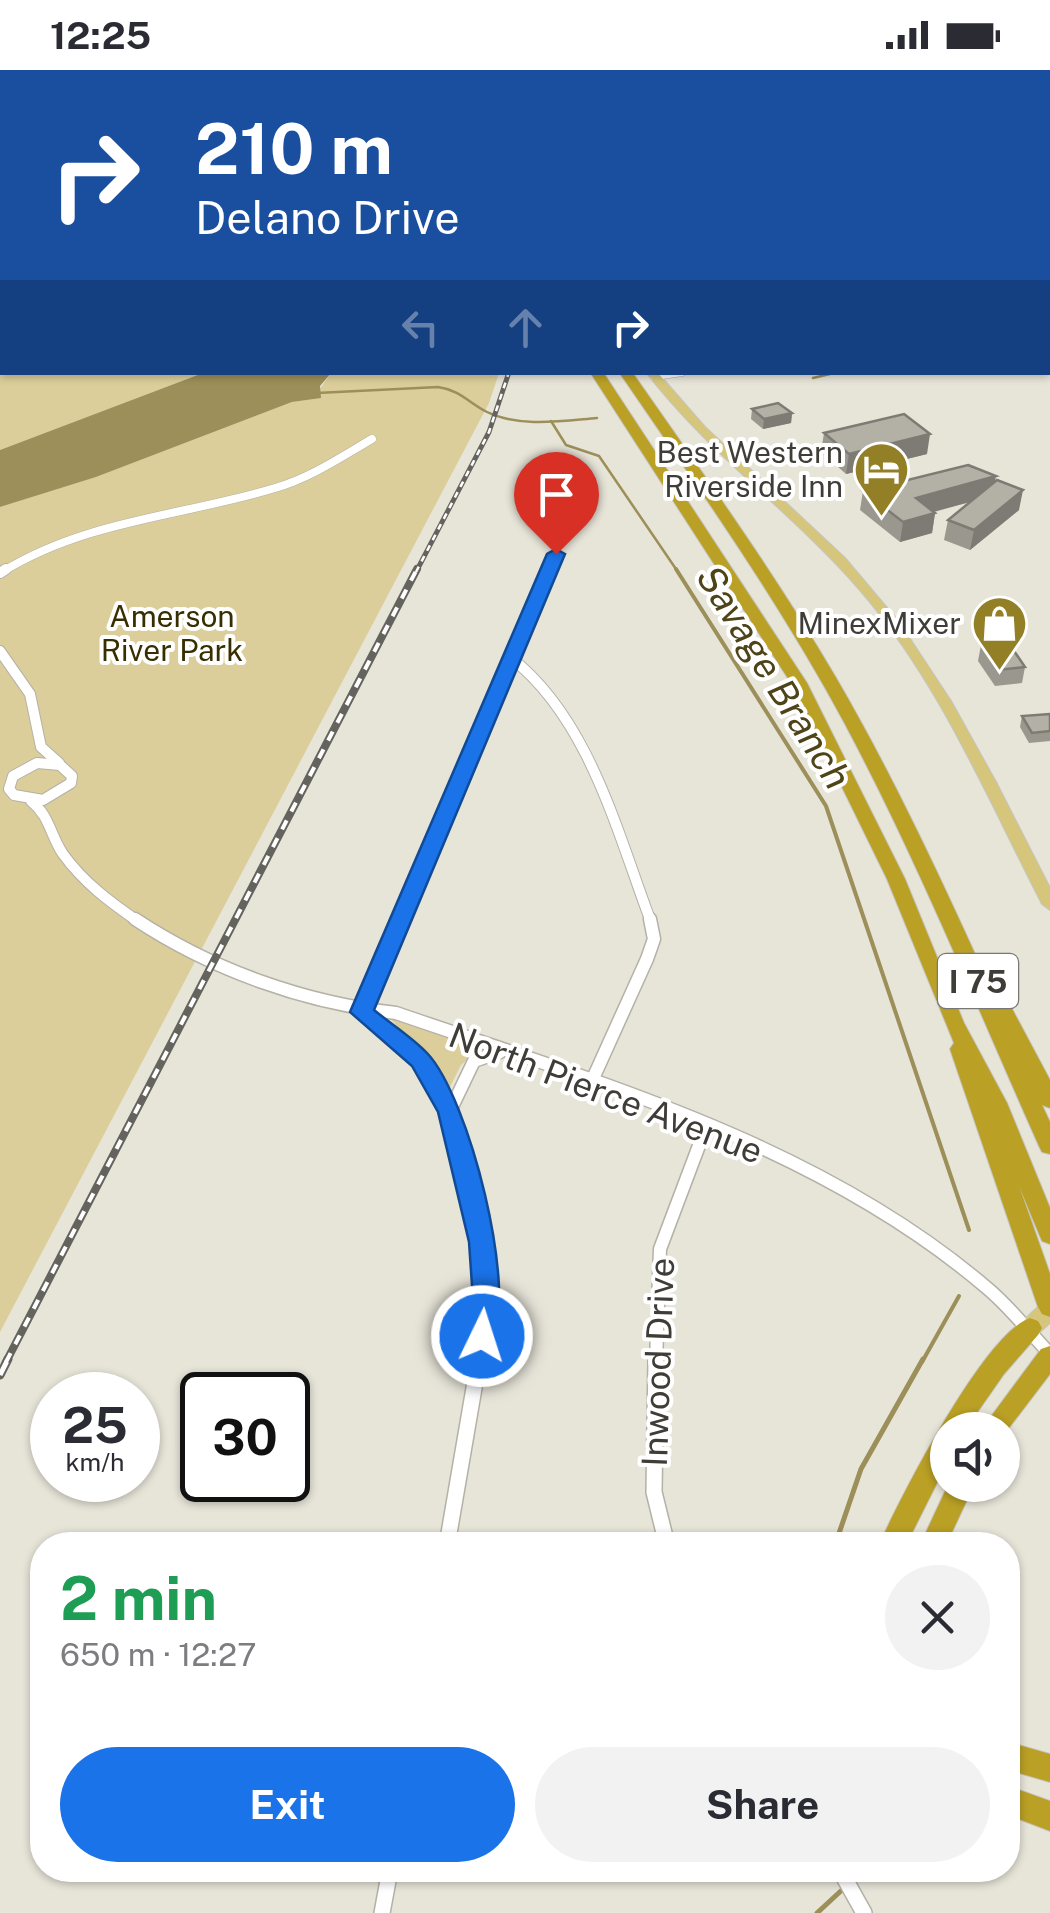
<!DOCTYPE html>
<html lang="en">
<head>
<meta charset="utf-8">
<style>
	:root { --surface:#fff; --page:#f2f2f3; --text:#2b2b33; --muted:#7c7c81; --accent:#1a73e8 }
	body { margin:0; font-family:"Public Sans",sans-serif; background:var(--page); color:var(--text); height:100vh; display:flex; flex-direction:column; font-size:38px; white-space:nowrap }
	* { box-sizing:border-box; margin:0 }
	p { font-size:32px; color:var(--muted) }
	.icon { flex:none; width:55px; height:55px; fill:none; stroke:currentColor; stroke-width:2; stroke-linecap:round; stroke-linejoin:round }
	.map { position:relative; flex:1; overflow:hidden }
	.details { position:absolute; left:30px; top:1462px; width:990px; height:350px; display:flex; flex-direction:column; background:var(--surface); border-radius:40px; box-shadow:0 2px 8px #0004 }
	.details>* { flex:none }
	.guide { position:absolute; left:0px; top:0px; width:1050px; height:305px; box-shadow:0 2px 8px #0004; background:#1a4fa0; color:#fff; overflow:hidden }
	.fabs { position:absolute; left:930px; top:1342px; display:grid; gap:20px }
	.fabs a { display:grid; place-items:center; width:90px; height:90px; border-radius:50%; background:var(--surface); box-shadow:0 2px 8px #0004; font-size:50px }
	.speed { position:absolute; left:30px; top:1302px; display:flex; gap:20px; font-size:50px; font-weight:700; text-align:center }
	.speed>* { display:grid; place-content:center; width:130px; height:130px; border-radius:50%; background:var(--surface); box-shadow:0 2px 8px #0004; line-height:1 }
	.speed small { font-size:25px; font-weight:400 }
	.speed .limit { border:5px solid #111; border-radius:15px; background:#fff; color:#111 }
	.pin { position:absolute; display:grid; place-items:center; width:85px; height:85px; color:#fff; margin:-102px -42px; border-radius:50% 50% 50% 0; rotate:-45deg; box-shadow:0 0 10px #0007 }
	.pin .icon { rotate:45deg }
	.me { position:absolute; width:110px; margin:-55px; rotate:4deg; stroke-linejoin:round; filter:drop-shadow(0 0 8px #0008) }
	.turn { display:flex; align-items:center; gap:35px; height:210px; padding:0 30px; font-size:45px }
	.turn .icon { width:130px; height:130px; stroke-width:2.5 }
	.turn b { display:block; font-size:70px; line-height:85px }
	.lanes { display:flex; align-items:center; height:95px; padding:0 30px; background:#0003; justify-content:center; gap:50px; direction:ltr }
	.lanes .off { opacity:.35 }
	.round { display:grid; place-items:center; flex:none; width:105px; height:105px; border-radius:52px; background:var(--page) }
	.headline { display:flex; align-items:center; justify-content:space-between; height:170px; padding:0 30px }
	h1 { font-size:60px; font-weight:700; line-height:75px; color:#1e9e55 }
	.cta { display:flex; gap:20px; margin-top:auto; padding:20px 30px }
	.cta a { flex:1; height:115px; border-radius:60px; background:var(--accent); color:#fff; font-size:40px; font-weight:700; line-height:115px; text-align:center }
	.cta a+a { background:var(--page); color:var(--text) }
	.status { display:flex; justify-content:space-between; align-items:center; height:70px; padding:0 50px; background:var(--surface); direction:ltr }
	.status svg { height:28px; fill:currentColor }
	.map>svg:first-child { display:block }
</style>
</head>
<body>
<div class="status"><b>12:25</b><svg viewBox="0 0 49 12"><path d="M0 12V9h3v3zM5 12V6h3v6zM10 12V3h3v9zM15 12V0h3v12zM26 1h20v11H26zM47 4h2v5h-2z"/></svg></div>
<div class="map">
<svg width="1050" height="1843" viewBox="0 0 1050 1843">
	<rect width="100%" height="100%" fill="#e7e4d8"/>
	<g fill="#dbce9a">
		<polygon points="0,0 165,2 2,2 2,302 203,303 0,380"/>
		<polygon points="331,303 499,303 489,333 0,1262 0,437 96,407 292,332 313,329"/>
		<polygon points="391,949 480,979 461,995 449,1019"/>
	</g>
	<polygon fill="#9c8f59" points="203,303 331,303 320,316 321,328 292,332 96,407 0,437 0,380"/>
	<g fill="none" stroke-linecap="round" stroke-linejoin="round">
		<g stroke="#9c8f59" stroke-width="2.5">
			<polyline points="813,308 838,302"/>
			<path d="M317,323L438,317C460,320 469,333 487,342C520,358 562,351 597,348"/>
			<polyline points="551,351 566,375 599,386 678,502"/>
		</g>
		<g stroke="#9c8f59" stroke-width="4">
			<polyline points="676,499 826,736 969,1160"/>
			<polyline points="922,1292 959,1226"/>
		</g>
		<g stroke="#9c8f59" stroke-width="5">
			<polyline points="835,1475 861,1399 923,1289"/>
			<polyline points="850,1813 863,1800"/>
			<polyline points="817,1843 843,1819"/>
		</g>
		<defs>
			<g id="minor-far4">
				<polyline points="432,1 487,2"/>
				<polyline points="881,2 887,0"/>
				<polyline points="1048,88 1050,92"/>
			</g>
			<g id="minor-far3">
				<polyline points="654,306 682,302"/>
				<path d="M2,502C86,450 183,446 275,418C310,408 341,387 372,369"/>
				<polyline points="548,502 556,484"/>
			</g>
			<g id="minor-far2">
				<polyline points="0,503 6,499"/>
				<polyline points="0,581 30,624 41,677 59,693"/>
				<path d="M510,587C589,648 617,762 651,852"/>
				<polygon points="37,693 60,695 72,706 71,713 43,730 14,725 9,719 13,706"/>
				<path d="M31,731C50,746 50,765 63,784C83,812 111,833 139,852"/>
				<polyline points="399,852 549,499"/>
			</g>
			<g id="minor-far1">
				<path d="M135,849C212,900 305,933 396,943C600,1013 820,1075 987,1218C1010,1237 1029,1262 1050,1284"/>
				<polyline points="361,942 420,990 450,1041 482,1172 486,1230 479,1292"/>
				<polyline points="361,942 400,849"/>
				<polyline points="591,1013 647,889 654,869 650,849"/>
				<polyline points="450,1041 474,991 500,982"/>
				<polyline points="656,1292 660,1179 706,1057"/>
			</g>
			<g id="minor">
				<polyline points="656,1289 654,1422 667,1475"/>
				<polyline points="447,1475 479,1289"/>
				<polyline points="840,1800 864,1843"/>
				<polyline points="382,1843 390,1800"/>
			</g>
			<g id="primary">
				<polygon points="427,0 436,0 437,2 429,2"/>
				<path d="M646,302H657L705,357L845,488L899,552L951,631L996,712L1050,818V840L1042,834C987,727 939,611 859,519C792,442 708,383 646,302Z"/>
				<path d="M1050,1231V1253C1041,1261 1035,1269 1023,1264L1020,1258C1025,1247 1038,1235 1050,1231Z"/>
			</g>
			<g id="motorway">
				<polygon points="370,0 382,0 384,2 372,2"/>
				<polygon points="392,0 404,0 406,2 394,2"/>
				<polygon points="590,302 603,302 807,613 905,809 964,953 1007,1033 1050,1138 1050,1174 1042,1171 1019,1116 1050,1204 1050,1247 1042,1244 1038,1237 950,979 954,973 887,809 791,613"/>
				<path d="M619,302H632C702,402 773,501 835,606C894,707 943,813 991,919L1002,920L1050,1010V1038L1042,1035L1050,1052V1084L1042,1082L1039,1076C976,935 918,791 845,654C779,531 698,417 619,302Z"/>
				<path d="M1030,1248L1038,1251L1042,1258L1038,1265L1004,1304L965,1360H948V1391L906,1475H879C900,1428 984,1264 1030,1248Z"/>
				<polygon points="1050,1276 1050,1304 1002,1367 1002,1360 981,1360 1041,1279"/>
				<polygon points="948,1415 974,1415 946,1475 920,1475"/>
				<polygon points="1008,1672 1050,1684 1050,1712 1008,1700"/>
				<polygon points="1008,1716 1050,1731 1050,1761 1008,1745"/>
			</g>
		</defs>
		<use href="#minor-far4" stroke="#b4b1a6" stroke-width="8"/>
		<use href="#minor-far3" stroke="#b4b1a6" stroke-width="9"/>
		<use href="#minor-far2" stroke="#b4b1a6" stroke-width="12"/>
		<use href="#minor-far1" stroke="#b4b1a6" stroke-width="15"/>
		<use href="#minor" stroke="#b4b1a6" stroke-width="18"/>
		<use href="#primary" stroke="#c5c5c3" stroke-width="2"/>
		<use href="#motorway" stroke="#c5c5c3" stroke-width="2"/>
		<use href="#minor-far4" stroke="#fff" stroke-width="6"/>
		<use href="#minor-far3" stroke="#fff" stroke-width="8"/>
		<use href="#minor-far2" stroke="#fff" stroke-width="10"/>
		<use href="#minor-far1" stroke="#fff" stroke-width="12"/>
		<use href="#minor" stroke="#fff" stroke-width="15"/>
		<use href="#primary" fill="#d6c67c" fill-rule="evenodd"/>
		<use href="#motorway" fill="#baa025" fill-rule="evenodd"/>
		<defs>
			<polyline id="rail-far2" points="416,502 489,362 509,302"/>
			<polyline id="rail-far1" points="6,1292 417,499"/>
			<polyline id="rail" points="0,1305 8,1289"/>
		</defs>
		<use href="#rail-far2" stroke="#65635d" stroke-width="5"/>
		<use href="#rail-far1" stroke="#65635d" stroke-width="8"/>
		<use href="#rail" stroke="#65635d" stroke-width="9"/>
		<use href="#rail-far2" stroke="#fff" stroke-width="2.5" stroke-dasharray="6" stroke-linecap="butt"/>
		<use href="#rail-far1" stroke="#fff" stroke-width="4" stroke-dasharray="10" stroke-linecap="butt"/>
		<use href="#rail" stroke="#fff" stroke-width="5" stroke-dasharray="15" stroke-linecap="butt"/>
	</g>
	<g fill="#9a978e">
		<polygon points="752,339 792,343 791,353 763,359 751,349"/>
		<polygon points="824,363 927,384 846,404 821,382"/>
		<polygon points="995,411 1019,440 970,480 944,470 948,450 970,432 934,442 935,443 932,463 900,472 860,440 863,421"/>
		<polygon points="981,575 1025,597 1022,613 995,616 978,591"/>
		<polygon points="1050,644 1050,671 1029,673 1020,657 1022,646"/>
	</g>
	<g fill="#7d7b74">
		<polygon points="792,343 791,353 763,359 764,349"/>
		<polygon points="930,364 927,384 846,404 849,384"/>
		<polygon points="996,406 992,426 913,447 916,428"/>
		<polygon points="1023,420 1019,440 970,480 974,460"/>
		<polygon points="935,443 932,463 900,472 903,452"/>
	</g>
	<g fill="#b3b0a5" stroke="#7d7b74" stroke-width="2.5">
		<polygon points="778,333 792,343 764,349 752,339"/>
		<polygon points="904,344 930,364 849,384 824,363"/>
		<polygon points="968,395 996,406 916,428 935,443 903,452 863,421"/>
		<polygon points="997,410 1023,420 974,460 948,450"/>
		<polygon points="1008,572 1025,597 998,600 981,575"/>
		<polygon points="1050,644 1050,661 1032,663 1022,646"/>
	</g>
	<path fill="#1a73e8" stroke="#114b97" stroke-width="2.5" d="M556,479L565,484L374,940C391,954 412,967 427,983C469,1027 518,1220 492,1274H472L468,1266L473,1230L469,1172L438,1042L412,996L350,942L547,484Z"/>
	<defs>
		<symbol id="hotel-pin" viewBox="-11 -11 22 30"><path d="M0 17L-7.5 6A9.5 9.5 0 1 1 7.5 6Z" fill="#937f26" stroke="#fff"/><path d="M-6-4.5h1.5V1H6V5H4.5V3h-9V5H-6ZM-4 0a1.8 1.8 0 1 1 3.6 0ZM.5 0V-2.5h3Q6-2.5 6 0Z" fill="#fff"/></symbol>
		<symbol id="shop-pin" viewBox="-11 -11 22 30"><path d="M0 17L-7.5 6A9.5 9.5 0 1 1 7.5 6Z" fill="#937f26" stroke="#fff"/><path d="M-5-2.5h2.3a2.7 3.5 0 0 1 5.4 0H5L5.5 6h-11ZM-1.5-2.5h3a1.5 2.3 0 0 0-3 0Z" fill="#fff"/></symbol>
	</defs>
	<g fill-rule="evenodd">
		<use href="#hotel-pin" x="850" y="368" width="63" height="86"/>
		<use href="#shop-pin" x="968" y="522" width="63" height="86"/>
	</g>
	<g text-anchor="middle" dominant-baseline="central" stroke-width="8" stroke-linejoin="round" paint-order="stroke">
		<g font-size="30" fill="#3e3d38" stroke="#fff" text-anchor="end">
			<text x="843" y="382">Best Western<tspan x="843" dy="34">Riverside Inn</tspan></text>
			<text x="961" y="553">MinexMixer</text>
		</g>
		<g font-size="30" fill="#382e00" stroke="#fff">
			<text x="172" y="546">Amerson<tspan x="172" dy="34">River Park</tspan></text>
		</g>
		<rect fill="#fff" stroke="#787774" stroke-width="2.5" x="938" y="884" width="80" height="54" rx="8"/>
		<g font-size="32" font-weight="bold" fill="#3e3d38">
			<text x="978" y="911">I 75</text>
		</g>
		<g font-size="35" fill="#3e3d38" stroke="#fff">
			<text transform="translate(606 1023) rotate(21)">North Pierce Avenue</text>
			<text transform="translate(658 1292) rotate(-88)">Inwood Drive</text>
		</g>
		<g font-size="38" font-style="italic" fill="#4e4418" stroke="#fff">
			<text transform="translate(774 607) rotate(58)">Savage Branch</text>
		</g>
	</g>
</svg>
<div class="fabs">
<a><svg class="icon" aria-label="sound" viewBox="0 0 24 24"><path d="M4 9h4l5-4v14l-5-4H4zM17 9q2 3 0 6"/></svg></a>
</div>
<div class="speed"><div>25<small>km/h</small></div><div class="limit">30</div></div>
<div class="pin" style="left:556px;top:484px;background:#d93025"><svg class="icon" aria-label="arrive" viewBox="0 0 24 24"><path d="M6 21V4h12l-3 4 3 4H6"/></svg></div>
<svg class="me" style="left:482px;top:1266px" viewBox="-20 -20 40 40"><circle r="17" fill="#1a73e8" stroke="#fff" stroke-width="3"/><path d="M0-11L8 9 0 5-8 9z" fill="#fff"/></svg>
<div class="guide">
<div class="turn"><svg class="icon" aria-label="right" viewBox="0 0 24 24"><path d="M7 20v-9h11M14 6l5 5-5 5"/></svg><div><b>210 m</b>Delano Drive</div></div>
<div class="lanes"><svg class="icon off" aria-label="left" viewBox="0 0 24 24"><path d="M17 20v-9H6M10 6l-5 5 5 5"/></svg><svg class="icon off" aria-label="ahead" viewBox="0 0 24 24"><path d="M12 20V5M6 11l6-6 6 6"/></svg><svg class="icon" aria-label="right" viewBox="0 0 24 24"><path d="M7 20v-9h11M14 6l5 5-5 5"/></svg></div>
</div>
<section class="details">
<div class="headline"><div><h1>2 min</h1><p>650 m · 12:27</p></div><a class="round"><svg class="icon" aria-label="close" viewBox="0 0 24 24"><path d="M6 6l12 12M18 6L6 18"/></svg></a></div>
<div class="cta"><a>Exit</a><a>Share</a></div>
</section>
</div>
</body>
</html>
